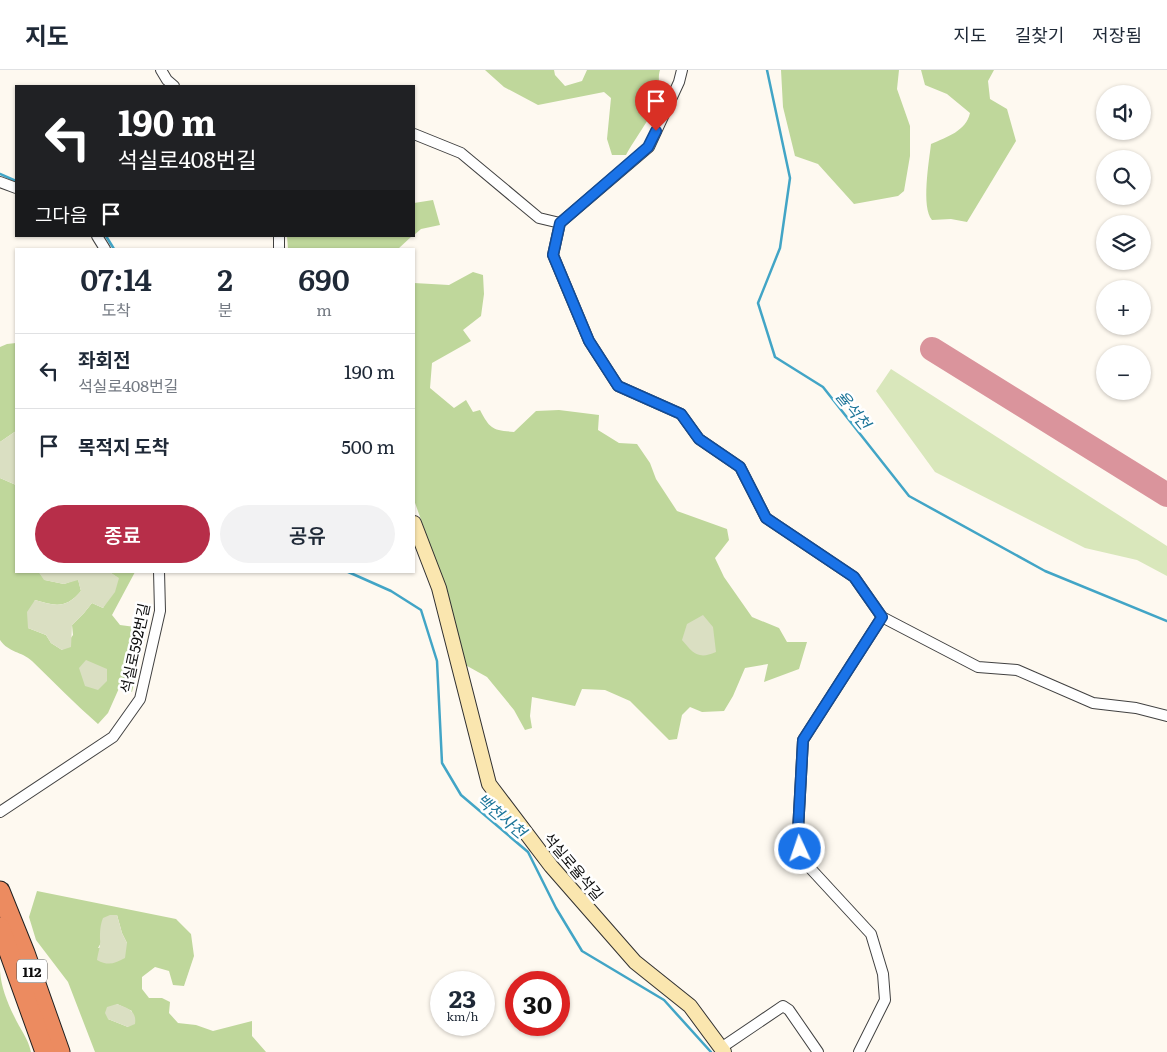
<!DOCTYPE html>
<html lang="ko">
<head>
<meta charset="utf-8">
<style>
	:root { --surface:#fff; --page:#f2f2f3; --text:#1f2937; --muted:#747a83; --line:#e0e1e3; --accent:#b72e49 }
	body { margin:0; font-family:Literata,"Noto Sans KR",serif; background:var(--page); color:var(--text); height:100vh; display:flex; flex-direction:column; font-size:19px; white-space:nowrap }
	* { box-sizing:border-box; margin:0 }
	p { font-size:16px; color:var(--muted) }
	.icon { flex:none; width:28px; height:28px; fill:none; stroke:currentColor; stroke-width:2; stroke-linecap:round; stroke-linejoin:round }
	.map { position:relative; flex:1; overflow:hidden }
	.side { position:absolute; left:15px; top:178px; width:400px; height:325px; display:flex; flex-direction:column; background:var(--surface); border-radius:0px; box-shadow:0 1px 4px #0004 }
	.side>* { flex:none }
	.guide { position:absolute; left:15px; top:15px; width:400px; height:152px; border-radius:0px; box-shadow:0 1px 4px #0004; background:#202124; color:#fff; overflow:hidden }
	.controls { position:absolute; left:1096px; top:15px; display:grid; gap:10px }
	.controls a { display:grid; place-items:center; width:55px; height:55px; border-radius:50%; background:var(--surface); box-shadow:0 1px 4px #0004; font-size:25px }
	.speed { position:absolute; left:430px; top:901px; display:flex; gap:10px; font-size:25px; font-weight:700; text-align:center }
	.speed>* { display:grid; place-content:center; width:65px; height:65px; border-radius:50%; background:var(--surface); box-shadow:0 1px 4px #0004; line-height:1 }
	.speed small { font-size:12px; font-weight:400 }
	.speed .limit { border:8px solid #d22; background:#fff; color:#111 }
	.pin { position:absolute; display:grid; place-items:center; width:42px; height:42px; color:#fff; margin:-51px -21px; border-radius:50% 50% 50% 0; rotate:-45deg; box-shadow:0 0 5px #0007 }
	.pin .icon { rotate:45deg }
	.me { position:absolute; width:55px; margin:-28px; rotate:357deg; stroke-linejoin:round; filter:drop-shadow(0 0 4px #0008) }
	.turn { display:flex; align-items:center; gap:18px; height:105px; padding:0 20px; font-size:22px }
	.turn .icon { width:65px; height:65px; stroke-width:2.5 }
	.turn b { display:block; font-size:35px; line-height:42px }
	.then { display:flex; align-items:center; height:48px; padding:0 20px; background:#0003; gap:10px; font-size:19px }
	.eta { display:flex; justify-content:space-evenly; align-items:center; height:85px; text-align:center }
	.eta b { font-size:30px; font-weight:600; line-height:35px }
	.action { display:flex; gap:10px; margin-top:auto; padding:10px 20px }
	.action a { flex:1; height:58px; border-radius:30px; background:var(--accent); color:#fff; font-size:20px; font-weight:600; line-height:58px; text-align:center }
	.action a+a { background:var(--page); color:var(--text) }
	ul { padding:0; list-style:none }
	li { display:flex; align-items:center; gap:15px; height:75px; padding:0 20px; border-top:1px solid var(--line) }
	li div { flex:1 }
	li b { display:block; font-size:19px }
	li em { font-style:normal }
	header { display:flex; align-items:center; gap:30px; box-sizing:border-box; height:70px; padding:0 25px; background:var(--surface); border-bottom:1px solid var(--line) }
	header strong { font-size:24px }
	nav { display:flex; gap:28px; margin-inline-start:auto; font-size:18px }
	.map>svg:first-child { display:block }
</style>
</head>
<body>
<header>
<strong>지도</strong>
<nav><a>지도</a><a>길찾기</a><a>저장됨</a></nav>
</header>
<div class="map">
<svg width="1167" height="982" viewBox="0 0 1167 982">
	<rect width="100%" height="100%" fill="#fef9f0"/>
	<polygon fill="#d9e7bb" points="891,299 1167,476 1167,506 1137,490 1085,478 935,402 876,321"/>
	<g fill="#bfd79b" fill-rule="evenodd">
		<path d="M485,0H554L555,5L565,16L582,11L587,0H660C657,9 661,18 659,27C655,42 634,70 626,85H612L607,69L611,28L604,22L538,35L504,17Z"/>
		<polygon points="781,0 899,0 897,19 910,56 910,86 904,121 898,126 854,134 818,94 795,86 783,37"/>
		<path d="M921,0H994L988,11L990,29L1007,39L1016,71L967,152L951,149L932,150C921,137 929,92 931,74C947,67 966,61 970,43L947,24L925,15Z"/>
		<polygon points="433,130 440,155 421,159 414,165 414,133"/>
		<polygon points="287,166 412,166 398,179 288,179"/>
		<path d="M473,202L483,205L484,224L481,246L463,260L471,271L432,293L430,318L454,338L466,330L473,342L480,340C490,359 492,360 514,362L536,341L559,340L599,345L598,360L619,373L637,374L650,393L656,409L677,441L727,459L729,470L715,488L724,507L752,547L779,558L787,572H807L799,599L764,612L768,594L745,598L733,626L724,641L702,642L690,637L682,645L677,669L669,670L630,631L605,620L582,619L575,636L532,627L530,646L532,658L525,660L514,640L487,607L460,592L442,509L414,430V213L449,215Z"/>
		<polygon points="16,273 16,361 0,372 0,277 7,274"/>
		<path d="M0,408L16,415V501H38L45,510L64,514L78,509L81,521C66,539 55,536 35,530L28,558L46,565L51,573L62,580L73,565L72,555L84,543L92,533L103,538L118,508L108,501H146L135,502L112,545L120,555L135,557L145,568L132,622L120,616L108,643L98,654C75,634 54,612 32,591C21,581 9,583 0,570Z"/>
		<path d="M37,821L176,849L191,864L194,886L184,916L173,915L169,901L155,897L142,907V919L149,928H162L170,932L169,943L178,953L196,955L213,961L252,951V966L266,982H95L68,912L36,870L29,847ZM117,845L122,863L127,873L98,878ZM117,934L132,941L128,957L108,949Z"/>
		<path d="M0,901C1,916 7,932 14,946C20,959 28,968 31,982H0Z"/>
	</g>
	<g fill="#dadfc2">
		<polygon points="16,361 16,415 0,408 0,372"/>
		<path d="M38,501H108L119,508L115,522L103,538L92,533L84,543L72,555L71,577L62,580L51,573L46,565L28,558L27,542L35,530C55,536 66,539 81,521L78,510L64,514L44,510Z"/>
		<path d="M703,545L713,557L716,582C698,590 693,583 682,570L687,554Z"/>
		<polygon points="86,590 107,599 107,611 98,620 85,616 79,598"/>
		<path d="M110,845H117L122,863L127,873L125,888C114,894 108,896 97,890C98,883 101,875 100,869C100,861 100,856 103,848Z"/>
		<path d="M117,934C128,938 137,941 135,954L128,957L108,949L105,943L107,937Z"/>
	</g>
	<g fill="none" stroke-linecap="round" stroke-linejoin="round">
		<g stroke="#42a5c6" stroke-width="2.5">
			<polyline points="767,0 790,108 780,178 758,233 775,287 823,317 909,426 1045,501 1167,551"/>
			<polyline points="0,104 16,111"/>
			<polyline points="106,166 114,179"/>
			<polyline points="346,501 391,521 421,540 437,591 442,693 461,725 528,782 556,838 582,881 664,930 711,982"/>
		</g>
		<polyline stroke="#da949c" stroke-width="24" points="932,279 1167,425"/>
		<defs>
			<g id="street">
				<polyline points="161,0 167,10 174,16"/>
				<polyline points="682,0 679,12 649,77 560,153 553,185 589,271 618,316 681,344 699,369 740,397 766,448 854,507 882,547 978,597 1017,600 1093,633 1136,638 1167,646"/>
				<polyline points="414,64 461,83 539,148 560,153"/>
				<polyline points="0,112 16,118"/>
				<polyline points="97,166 105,179"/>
				<polyline points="279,166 279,179"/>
				<polyline points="0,742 113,667 140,629 160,541 159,501"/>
				<polyline points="721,978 783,936 789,940 818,982"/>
				<polyline points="859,982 885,930 883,904 871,864 811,799 800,779 798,761 803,670 882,547"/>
			</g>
			<polyline id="secondary" points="414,453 439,518 489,714 551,796 635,892 690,936 724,982"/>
			<g id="highway">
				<polyline points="0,821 25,883 60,982"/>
				<polyline points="0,857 45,982"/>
			</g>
		</defs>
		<use href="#street" stroke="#414141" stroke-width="12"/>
		<use href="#secondary" stroke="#303030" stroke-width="16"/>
		<use href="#highway" stroke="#1f1f1f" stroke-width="21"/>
		<use href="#street" stroke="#fff" stroke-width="10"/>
		<use href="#secondary" stroke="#fae6af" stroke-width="14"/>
		<use href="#highway" stroke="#ec8b60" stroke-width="19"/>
	</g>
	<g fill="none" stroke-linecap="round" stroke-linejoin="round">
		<defs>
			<polyline id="route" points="656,61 648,77 560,153 553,185 589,271 618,316 681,344 699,369 740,397 766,448 854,507 882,547 803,670 798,761 800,779"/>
		</defs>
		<use href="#route" stroke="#114b97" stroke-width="12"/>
		<use href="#route" stroke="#1a73e8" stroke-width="9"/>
	</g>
	<g text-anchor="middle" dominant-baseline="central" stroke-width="5" stroke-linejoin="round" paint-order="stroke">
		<rect fill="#fff" stroke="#565656" stroke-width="1" x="17" y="889.5" width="30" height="23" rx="4"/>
		<g font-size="14" font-weight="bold" fill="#0e0e0e">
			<text x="32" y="901">112</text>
		</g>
		<g font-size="15" fill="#0e0e0e" stroke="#fff">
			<text transform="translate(134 578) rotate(-78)">석실로592번길</text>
			<text transform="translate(574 796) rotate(50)">석실로율석길</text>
		</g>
		<g font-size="16" font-style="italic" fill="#1e7699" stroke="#fff">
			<text transform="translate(854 339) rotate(51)">율석천</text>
			<text transform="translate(502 745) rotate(40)">백천사천</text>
		</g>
	</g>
</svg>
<div class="controls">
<a><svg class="icon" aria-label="sound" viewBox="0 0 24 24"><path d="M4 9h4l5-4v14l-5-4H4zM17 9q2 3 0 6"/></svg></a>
<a><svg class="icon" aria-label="search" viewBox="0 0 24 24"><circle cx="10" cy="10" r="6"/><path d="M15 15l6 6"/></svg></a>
<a><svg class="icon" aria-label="layers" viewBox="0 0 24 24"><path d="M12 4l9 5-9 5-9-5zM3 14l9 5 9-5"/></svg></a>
<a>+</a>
<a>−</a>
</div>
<div class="speed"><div>23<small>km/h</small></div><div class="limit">30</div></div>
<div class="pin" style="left:656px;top:61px;background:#d93025"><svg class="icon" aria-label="arrive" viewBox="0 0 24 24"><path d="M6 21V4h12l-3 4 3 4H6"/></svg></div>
<svg class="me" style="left:800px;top:779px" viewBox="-20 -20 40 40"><circle r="17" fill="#1a73e8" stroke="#fff" stroke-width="3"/><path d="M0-11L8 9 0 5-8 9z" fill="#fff"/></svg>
<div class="guide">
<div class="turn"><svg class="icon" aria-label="left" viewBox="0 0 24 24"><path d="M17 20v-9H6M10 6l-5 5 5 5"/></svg><div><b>190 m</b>석실로408번길</div></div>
<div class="then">그다음<svg class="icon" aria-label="arrive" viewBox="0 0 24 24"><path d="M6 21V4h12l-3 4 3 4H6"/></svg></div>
</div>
<section class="side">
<div class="eta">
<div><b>07:14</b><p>도착</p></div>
<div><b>2</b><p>분</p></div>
<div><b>690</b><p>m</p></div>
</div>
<ul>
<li><svg class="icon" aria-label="left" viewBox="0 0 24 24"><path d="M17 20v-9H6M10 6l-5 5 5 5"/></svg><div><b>좌회전</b><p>석실로408번길</p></div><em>190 m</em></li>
<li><svg class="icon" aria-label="arrive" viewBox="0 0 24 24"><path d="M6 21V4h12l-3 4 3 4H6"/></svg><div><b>목적지 도착</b></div><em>500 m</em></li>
</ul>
<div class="action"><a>종료</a><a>공유</a></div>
</section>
</div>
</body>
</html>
